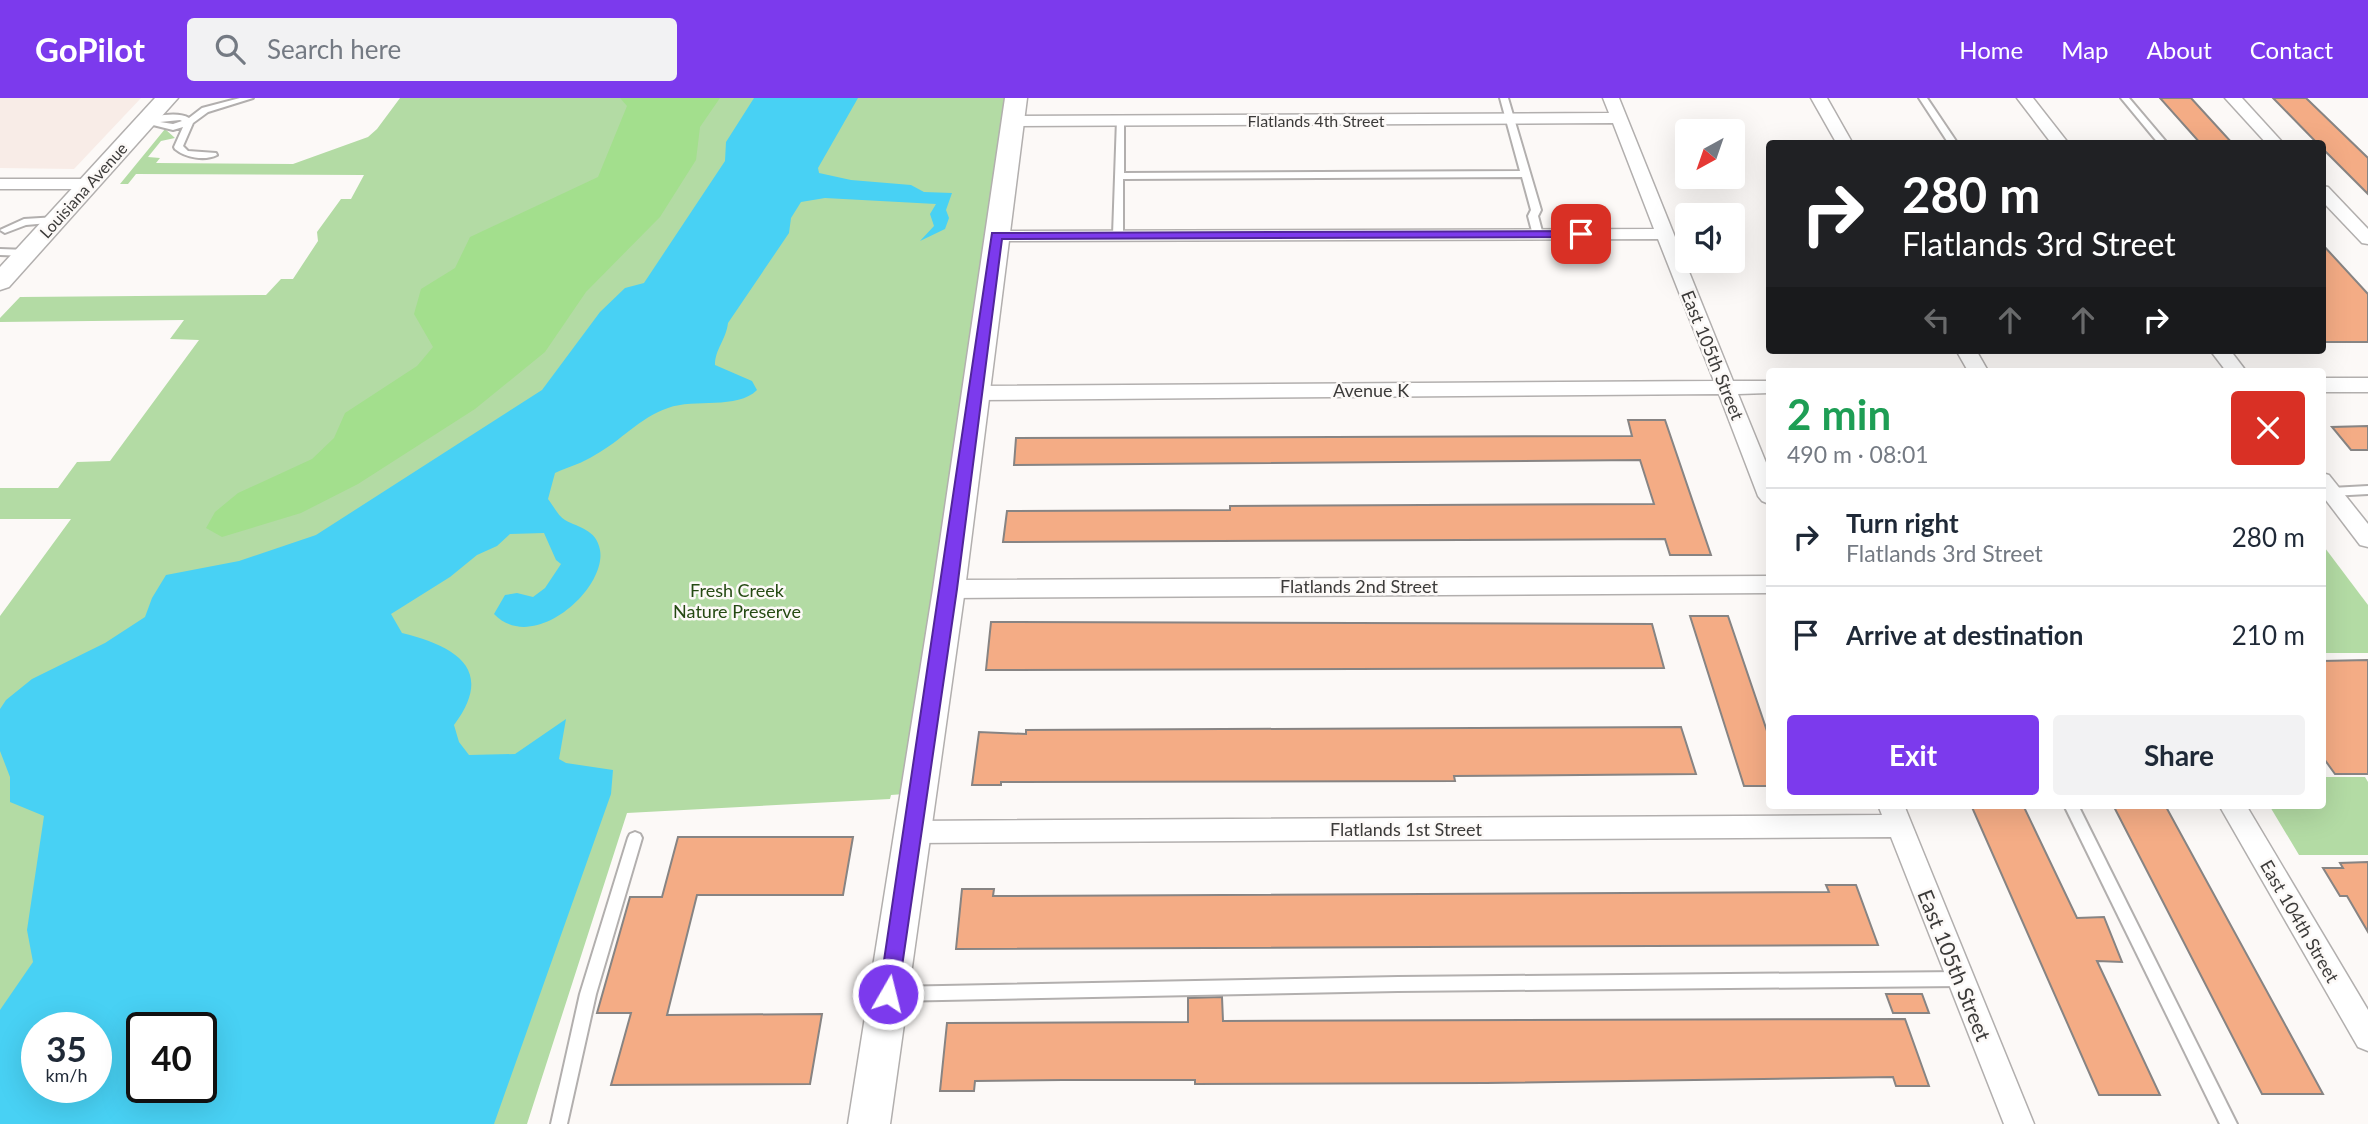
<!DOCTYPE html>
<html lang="en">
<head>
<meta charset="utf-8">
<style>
	:root { --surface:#fff; --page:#f2f2f3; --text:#1f2937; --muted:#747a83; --line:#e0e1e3; --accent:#7c3aed }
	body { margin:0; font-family:Lato,sans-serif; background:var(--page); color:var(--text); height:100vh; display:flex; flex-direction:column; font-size:26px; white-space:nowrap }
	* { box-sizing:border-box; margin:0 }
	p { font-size:23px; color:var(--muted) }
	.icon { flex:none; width:38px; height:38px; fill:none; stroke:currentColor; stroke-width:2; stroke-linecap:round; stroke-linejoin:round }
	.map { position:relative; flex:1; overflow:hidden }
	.drawer { position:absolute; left:1766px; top:270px; width:560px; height:441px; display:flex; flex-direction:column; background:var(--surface); border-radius:7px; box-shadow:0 7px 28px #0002 }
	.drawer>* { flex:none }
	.hud { position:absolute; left:1766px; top:42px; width:560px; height:214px; border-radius:7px; box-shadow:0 7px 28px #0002; background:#202124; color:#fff; overflow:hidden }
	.needle { width:46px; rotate:220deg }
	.fabs { position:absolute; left:1675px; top:21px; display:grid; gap:14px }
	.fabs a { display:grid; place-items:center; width:70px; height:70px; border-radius:7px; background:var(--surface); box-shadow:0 7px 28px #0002; font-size:35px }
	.speed { position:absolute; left:21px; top:914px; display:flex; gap:14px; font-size:35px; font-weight:700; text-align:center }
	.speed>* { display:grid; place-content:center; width:91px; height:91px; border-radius:50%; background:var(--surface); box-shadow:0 7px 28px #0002; line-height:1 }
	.speed small { font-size:18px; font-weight:400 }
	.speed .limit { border:4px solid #111; border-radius:10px; background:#fff; color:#111 }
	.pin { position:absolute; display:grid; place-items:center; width:60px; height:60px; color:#fff; margin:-30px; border-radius:14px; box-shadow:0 4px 10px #0006 }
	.me { position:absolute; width:77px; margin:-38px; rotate:8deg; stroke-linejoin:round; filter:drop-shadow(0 0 5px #0008) }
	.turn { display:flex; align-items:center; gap:24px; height:147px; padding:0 21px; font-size:32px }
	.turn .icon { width:91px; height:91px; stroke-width:2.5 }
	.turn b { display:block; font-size:49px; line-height:60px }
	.lanes { display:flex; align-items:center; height:66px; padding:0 21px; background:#0003; justify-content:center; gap:35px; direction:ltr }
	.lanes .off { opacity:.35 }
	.round { display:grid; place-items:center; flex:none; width:74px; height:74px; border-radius:7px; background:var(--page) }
	.head { display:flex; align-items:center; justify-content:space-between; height:119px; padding:0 21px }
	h1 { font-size:42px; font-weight:700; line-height:52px; color:#1e9e55 }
	.action { display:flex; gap:14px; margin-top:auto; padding:14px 21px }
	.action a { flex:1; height:80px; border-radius:7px; background:var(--accent); color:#fff; font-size:28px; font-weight:700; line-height:80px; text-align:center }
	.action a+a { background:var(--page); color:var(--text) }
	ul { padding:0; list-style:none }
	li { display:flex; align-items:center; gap:21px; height:98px; padding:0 21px; border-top:2px solid var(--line) }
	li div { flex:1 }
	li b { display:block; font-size:26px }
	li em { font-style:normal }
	header { display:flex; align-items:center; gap:42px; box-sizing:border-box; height:98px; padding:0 35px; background:var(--accent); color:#fff }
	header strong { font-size:33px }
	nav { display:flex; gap:38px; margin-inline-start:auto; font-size:24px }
	.search { width:490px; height:63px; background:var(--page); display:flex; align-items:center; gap:18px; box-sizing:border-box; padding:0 24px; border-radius:7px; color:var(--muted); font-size:26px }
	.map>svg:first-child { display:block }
</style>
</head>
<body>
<header>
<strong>GoPilot</strong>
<div class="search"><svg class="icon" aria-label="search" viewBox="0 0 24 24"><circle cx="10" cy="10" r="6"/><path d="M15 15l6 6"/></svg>Search here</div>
<nav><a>Home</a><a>Map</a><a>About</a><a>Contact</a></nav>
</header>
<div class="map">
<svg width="2368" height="1026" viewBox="0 0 2368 1026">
	<rect width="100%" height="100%" fill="#fcf9f7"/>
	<polygon fill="#f8ece7" points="0,0 141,0 74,71 0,70"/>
	<g fill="#b3dba4">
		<polygon points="400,0 768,0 653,191 551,298 64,733 48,861 0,945 0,518 71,421 0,421 0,390 58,390 77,364 110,363 199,242 170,241 184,222 0,224 0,220 20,199 266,197 281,181 293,181 318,143 317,134 341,101 351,101 364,77 136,76 128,86 120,86 165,31 175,40 161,43 148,59 160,60 156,65 293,66 368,39 377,31"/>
		<polygon points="845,0 1014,0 918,695 891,697 890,701 627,715 527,1026 443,1026 459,665 375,527 548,371 684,263"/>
		<polygon points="2322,446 2368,507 2368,555 2322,555"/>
		<polygon points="2322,679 2365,679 2368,684 2368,757 2299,757 2269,707 2322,707"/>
	</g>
	<polygon fill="#a3df8d" points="620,0 720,0 700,29 696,62 660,119 586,194 545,254 475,311 358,386 301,415 222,439 206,430 215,414 238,395 312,361 334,340 345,315 417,268 433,249 414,216 421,191 455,170 470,139 598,79 627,8"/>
	<path fill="#48d1f4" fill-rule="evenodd" d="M754,0H858L818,70L819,75L851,82L911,87L924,94L952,95L946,112L949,120L945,131L920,143L934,128L930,116L936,106L825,100L801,104L791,120L789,135L728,225C726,242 715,251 715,267L752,283L757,292C737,312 695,300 668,310C639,320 621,343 595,357C583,365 568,369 555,375L548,401C553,407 558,418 565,422C579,430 596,431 600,452C607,491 533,557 494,516L505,497L517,495L533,499L545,490L561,466L556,462L544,435L510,436L497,448L477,457L450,479L391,516L402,535C455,548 496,571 454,627L459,644L469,657L515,656L566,621L559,661L566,665L613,672L611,696L494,1026H0V912L33,864L27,832L44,718L10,704V679L0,653V611L6,602L32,581L105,545L145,519L152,500L166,477L239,463L316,437L542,292L600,214L625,190L644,185L725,63L726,44ZM37,929H96V989H37ZM142,929H201V989H142Z"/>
	<g fill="#f4ac85" stroke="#878483" stroke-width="2">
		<polygon points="2160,0 2191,0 2233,46 2201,46"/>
		<polygon points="2273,0 2306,0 2368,60 2368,96 2322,50 2322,46 2318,46"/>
		<polygon points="2322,146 2368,196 2368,244 2322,244"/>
		<polygon points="1628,322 1665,322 1711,457 1670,457 1665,441 1003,444 1007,413 1230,412 1230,408 1654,406 1640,362 1014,367 1016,340 1632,338"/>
		<polygon points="2368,328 2368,352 2351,352 2332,329"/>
		<polygon points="1690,518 1728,518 1769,639 1769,688 1744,688"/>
		<polygon points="991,524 1652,526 1664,570 986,572"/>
		<polygon points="2368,562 2368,676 2335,676 2322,658 2322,563"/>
		<polygon points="1681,629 1696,676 1454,678 1455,683 1001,684 1001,687 972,687 979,634 1026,636 1026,632"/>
		<polygon points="1971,707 2023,707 2077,820 2104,819 2122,864 2097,863 2160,997 2099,997"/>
		<polygon points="2113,707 2165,707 2323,996 2262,996"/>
		<polygon points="678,739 853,739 843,797 697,797 667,917 822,916 810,986 611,987 631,915 597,915 630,799 662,799"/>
		<polygon points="2368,764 2368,834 2347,798 2340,798 2323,770 2343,770 2340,765"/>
		<polygon points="1826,787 1856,787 1878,847 956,851 962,791 994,791 993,798 1829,794"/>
		<polygon points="1886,896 1922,896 1929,915 1893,915"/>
		<polygon points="1222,899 1223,923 1905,921 1929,988 1896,988 1893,979 1486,985 1195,986 1195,982 1063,982 975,983 974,993 940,993 947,925 1188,924 1188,900"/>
	</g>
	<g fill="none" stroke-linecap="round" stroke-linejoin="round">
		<defs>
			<g id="lane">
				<path d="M240,0H253L208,14L193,25L183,48L188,53L216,55L217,57C205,63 186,60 175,51L174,49L183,29L173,32L141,24C152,18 177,13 189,20L202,10ZM180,22L182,23L173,26L160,24Z"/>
				<polygon points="1500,0 1508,0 1541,112 1538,118 1543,137 1541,139 1538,140 1533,137 1528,118 1531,112 1522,79 1123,81 1123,137 1118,140 1113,137 1117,21 1124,23 1124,75 1520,73"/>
				<polygon points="1919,0 1927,0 1958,46 1949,46"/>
				<polygon points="2121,0 2129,0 2168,46 2159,46"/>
				<polygon points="57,119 60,120 60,124 26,127 5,135 0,132 24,121"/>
				<polygon points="0,151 27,152 32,155 27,158 0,157"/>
				<polygon points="2368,388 2368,396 2331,398 2325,394 2331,390"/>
				<polygon points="2064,707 2078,707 2237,1026 2220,1026"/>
				<polygon points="635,734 640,736 642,740 596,896 567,1026 551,1026 580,896 628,740 630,736"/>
				<polygon points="1961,874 1966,876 1969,881 1966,886 1961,888 1398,893 892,903 887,901 884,896 887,891 892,889 1398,879"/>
			</g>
			<g id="street">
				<polygon points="1603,0 1619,0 1733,283 1769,283 1769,295 1738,296 1769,372 1769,406 1762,403 1758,398 1719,296 973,302 963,295 973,288 1714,283 1658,141 996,143 987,138 996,133 1654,131 1613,25 1012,28 1004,23 1012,18 1609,15"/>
				<polygon points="1811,0 1827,0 1853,46 1837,46"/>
				<polygon points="2017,0 2033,0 2069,46 2052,46"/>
				<polygon points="2225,0 2242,0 2284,46 2267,46"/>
				<polygon points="0,81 89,81 97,86 89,91 0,91"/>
				<polygon points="2322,88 2328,89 2368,131 2368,146 2362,145 2322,103"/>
				<polygon points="1956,252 1976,252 1988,273 1968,273"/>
				<polygon points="2210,252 2230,252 2246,273 2226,273"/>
				<rect x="2322" y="280" width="46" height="14"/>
				<polygon points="2322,375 2329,377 2368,426 2368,449 2360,447 2322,397"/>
				<polygon points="1769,478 1769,495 949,500 941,497 938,491 941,485 949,482"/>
				<polygon points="1878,707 1904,707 2034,1026 2004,1026 1891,739 912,745 903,742 899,734 903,726 912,723 1882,717"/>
				<polygon points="2219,707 2246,707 2368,912 2368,953 2358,949"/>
			</g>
			<g id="secondary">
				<polygon points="155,0 178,0 9,189 0,192 0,169"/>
				<polygon points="1005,0 1027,0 965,491 890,1026 848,1026 933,491"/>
			</g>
		</defs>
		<use href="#lane" stroke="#b2afae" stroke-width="4"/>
		<use href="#street" stroke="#b2afae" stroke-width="3"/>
		<use href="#secondary" stroke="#b2afae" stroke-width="3"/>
		<use href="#lane" fill="#fff" fill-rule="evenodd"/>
		<use href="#street" fill="#fff" fill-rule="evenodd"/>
		<use href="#secondary" fill="#fff" fill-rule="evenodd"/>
	</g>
	<polygon fill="#7c3aed" stroke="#51269a" stroke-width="2" points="1581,133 1586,134 1586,139 1002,141 957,491 898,896 895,903 888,905 882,903 879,896 992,135"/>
	<g text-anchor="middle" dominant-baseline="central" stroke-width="5" stroke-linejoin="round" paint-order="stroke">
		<g font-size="16" fill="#3c3b3a" stroke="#fcf9f7">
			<text x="1316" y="22">Flatlands 4th Street</text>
			<text transform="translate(83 92) rotate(-48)">Louisiana Avenue</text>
		</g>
		<g font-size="18" fill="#3c3b3a" stroke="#fcf9f7">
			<text transform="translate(1713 257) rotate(68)">East 105th Street</text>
			<text x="1371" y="292">Avenue K</text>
			<text x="1359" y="488">Flatlands 2nd Street</text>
			<text x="1406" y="731">Flatlands 1st Street</text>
			<text transform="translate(2300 823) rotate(60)">East 104th Street</text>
		</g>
		<g font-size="18" fill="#254a13" stroke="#fcf9f7">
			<text x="737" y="492">Fresh Creek<tspan x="737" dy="21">Nature Preserve</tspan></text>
		</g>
		<g font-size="21" fill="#3c3b3a" stroke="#fcf9f7">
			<text transform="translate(1955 867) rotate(68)">East 105th Street</text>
		</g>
	</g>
</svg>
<div class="fabs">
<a><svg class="needle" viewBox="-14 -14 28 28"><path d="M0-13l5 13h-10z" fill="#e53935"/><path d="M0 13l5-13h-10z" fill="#747a83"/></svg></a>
<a><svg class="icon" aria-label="sound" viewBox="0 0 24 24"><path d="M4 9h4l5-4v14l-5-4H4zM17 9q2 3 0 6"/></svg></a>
</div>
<div class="speed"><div>35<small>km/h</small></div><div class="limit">40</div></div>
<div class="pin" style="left:1581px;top:136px;background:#d93025"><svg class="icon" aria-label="arrive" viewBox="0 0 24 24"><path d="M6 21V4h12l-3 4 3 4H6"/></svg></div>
<svg class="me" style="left:888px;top:896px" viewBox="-20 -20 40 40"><circle r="17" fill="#7c3aed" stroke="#fff" stroke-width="3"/><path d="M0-11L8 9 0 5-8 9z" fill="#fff"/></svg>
<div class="hud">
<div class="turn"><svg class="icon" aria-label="right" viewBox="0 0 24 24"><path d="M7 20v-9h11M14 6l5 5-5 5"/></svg><div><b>280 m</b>Flatlands 3rd Street</div></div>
<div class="lanes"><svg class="icon off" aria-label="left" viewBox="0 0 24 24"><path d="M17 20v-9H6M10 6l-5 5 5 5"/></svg><svg class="icon off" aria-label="ahead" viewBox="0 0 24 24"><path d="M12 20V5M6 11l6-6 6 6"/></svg><svg class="icon off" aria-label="ahead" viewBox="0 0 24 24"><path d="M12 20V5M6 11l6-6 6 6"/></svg><svg class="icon" aria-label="right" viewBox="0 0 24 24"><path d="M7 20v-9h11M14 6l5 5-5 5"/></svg></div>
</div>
<section class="drawer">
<div class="head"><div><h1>2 min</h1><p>490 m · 08:01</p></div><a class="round" style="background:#d93025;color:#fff"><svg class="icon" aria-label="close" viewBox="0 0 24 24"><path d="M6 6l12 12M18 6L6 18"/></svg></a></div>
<ul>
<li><svg class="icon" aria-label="right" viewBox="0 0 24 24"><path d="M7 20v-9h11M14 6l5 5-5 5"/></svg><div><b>Turn right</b><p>Flatlands 3rd Street</p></div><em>280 m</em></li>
<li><svg class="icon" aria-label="arrive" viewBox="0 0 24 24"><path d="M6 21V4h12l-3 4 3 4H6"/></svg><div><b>Arrive at destination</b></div><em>210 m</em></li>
</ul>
<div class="action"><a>Exit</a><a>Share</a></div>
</section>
</div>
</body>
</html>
